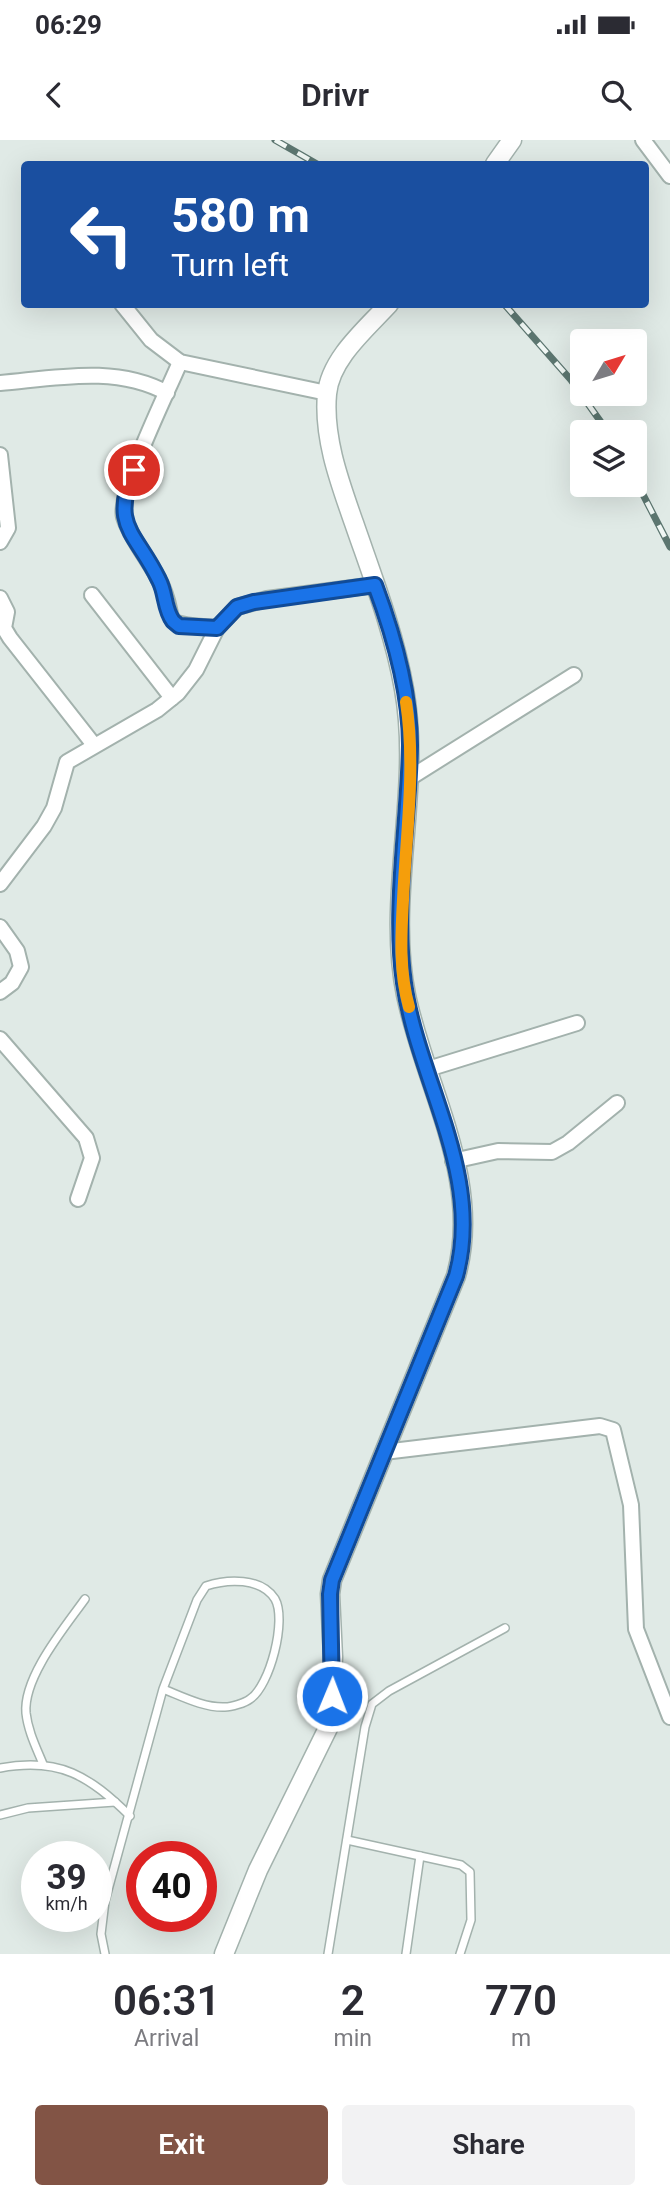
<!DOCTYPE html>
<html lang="en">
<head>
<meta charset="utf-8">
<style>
	:root { --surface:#fff; --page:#f2f2f3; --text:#2b2b33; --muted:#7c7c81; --accent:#825445 }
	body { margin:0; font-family:Roboto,sans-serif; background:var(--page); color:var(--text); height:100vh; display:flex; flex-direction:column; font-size:26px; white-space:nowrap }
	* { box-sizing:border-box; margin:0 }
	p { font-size:23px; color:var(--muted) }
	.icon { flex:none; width:38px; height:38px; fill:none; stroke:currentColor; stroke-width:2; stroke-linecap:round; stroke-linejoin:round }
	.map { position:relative; height:1814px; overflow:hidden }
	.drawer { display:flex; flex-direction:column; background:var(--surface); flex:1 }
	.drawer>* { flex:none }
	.hud { position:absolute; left:21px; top:21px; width:628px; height:147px; border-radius:7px; box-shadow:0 7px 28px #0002; background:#1a4fa0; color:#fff; overflow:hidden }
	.needle { width:46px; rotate:52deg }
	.fabs { position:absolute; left:570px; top:189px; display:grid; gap:14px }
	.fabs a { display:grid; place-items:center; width:77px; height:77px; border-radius:7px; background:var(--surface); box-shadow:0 7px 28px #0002; font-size:35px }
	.speed { position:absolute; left:21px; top:1701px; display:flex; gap:14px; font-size:35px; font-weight:700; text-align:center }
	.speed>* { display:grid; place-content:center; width:91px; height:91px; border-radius:50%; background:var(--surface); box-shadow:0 7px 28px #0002; line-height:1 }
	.speed small { font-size:18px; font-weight:400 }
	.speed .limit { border:10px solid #d22; background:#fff; color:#111 }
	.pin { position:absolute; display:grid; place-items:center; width:60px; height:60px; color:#fff; margin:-30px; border:4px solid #fff; border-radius:50%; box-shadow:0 2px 7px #0007 }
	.me { position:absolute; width:77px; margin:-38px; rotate:1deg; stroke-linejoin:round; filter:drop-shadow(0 0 5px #0008) }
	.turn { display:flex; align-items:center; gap:24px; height:147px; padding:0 35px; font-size:32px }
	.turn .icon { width:91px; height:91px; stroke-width:2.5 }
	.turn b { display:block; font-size:49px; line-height:60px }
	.eta { display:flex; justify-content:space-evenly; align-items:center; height:119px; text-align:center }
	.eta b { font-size:42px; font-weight:600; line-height:49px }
	.primary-button { display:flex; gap:14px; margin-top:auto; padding:14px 35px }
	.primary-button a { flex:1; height:80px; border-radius:7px; background:var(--accent); color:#fff; font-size:28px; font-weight:600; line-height:80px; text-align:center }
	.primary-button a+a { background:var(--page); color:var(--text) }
	.status { display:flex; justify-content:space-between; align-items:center; height:49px; padding:0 35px; background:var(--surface); direction:ltr }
	.status svg { height:19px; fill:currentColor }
	header { display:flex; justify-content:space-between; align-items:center; height:91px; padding:0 35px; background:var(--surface); font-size:32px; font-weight:600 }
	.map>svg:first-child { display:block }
</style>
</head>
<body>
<div class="status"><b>06:29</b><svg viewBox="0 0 49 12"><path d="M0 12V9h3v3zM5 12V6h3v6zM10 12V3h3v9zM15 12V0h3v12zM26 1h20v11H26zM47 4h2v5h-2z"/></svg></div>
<header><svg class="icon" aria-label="back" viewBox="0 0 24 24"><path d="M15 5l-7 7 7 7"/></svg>Drivr<svg class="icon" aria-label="search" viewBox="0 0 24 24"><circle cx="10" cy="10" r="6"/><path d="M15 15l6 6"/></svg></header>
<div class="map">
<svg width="670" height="1814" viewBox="0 0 670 1814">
	<rect width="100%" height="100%" fill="#e0eae6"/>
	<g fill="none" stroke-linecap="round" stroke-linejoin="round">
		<defs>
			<g id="service">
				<path d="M43,1624C36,1607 28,1591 26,1573C23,1537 65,1487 85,1459"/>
				<path d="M0,1628C60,1617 89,1636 130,1676"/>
				<polyline points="0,1675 28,1668 115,1662"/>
				<polyline points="347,1700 461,1725 470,1732 471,1780 460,1814"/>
				<path d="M105,1814L101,1794L105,1761L163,1549L197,1460L206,1446C227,1439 261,1437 275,1459C287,1480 270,1546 250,1559C245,1563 231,1567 225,1567C204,1568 181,1556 163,1549"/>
				<polyline points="328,1814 365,1587 372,1564 389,1551 505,1488"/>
				<polyline points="406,1814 420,1716"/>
			</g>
			<g id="minor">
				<polyline points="643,0 670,36"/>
				<polyline points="122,164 151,200 180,222 327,253"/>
				<path d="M180,222C168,251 117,353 124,377C131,399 148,418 158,438C182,483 151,484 217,488"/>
				<path d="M0,243C56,238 116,225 167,253"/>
				<polyline points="0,315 8,388 0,402"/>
				<polyline points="92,455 172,558"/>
				<polyline points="0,458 7,472 4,488 10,498 94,605"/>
				<polyline points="408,639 574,535"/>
				<polyline points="0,744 44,686 54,668 67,622 157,570 178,553 196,530 217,488 237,467 267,459 375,445"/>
				<polyline points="0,787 17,811 21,827 12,843 0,852"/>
				<polyline points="0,899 86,998 92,1018 78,1059"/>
				<polyline points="428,929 577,883"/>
				<polyline points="453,1021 498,1011 552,1012 568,1003 617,963"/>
				<polyline points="384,1312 600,1286 613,1290 631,1365 636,1489 670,1577"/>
			</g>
			<g id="tertiary">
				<polyline points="495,24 512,0"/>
				<path d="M224,1814L258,1730L330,1584L333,1517L330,1454L332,1440L456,1136C483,1040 425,947 406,855C386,758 422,648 404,549C394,492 373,438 354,383C340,343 323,298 327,254C330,219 366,189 389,164"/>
			</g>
		</defs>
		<use href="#service" stroke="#a3b2ad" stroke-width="10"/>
		<use href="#minor" stroke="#a3b2ad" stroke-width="18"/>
		<use href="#tertiary" stroke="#a3b2ad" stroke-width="21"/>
		<use href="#service" stroke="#fff" stroke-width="7"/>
		<use href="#minor" stroke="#fff" stroke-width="14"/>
		<use href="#tertiary" stroke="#fff" stroke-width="18"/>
		<defs>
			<g id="rail">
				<polyline points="275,0 317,24"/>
				<polyline points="504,164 571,240 608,292"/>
				<polyline points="635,339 670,407"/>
			</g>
		</defs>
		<use href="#rail" stroke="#5c7670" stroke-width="7"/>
		<use href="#rail" stroke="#f0f7f4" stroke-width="4.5" stroke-dasharray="13" stroke-linecap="butt"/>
	</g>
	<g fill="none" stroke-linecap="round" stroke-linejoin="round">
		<defs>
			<path id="route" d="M134,330C110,387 136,392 159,440C166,453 164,469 173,481L179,486L217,488L237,467L254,462L375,445C394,496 410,551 410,605C409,682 393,767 404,843C418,941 484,1035 456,1136L332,1440L330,1454L332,1556"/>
		</defs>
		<use href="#route" stroke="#114b97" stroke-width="18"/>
		<use href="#route" stroke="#1a73e8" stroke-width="12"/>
		<path stroke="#f59e0b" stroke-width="12" d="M406,562C416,626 406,695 403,760C401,795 399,832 409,867"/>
	</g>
</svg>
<div class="fabs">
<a><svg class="needle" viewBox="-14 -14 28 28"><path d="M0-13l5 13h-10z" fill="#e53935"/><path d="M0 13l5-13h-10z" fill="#7c7c81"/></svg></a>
<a><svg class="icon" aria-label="layers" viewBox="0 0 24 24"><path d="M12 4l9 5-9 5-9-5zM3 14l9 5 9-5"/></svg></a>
</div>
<div class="speed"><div>39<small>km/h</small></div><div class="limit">40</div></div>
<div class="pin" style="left:134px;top:330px;background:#d93025"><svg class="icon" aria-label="arrive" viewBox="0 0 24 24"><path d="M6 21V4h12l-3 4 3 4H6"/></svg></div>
<svg class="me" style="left:332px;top:1556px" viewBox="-20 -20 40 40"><circle r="17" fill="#1a73e8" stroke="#fff" stroke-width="3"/><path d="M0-11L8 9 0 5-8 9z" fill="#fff"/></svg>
<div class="hud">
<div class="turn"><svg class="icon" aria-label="left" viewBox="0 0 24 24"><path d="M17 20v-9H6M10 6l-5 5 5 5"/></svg><div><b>580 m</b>Turn left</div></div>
</div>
</div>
<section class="drawer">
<div class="eta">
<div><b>06:31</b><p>Arrival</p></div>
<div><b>2</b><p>min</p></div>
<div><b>770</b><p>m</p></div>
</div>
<div class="primary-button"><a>Exit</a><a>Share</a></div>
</section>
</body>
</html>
